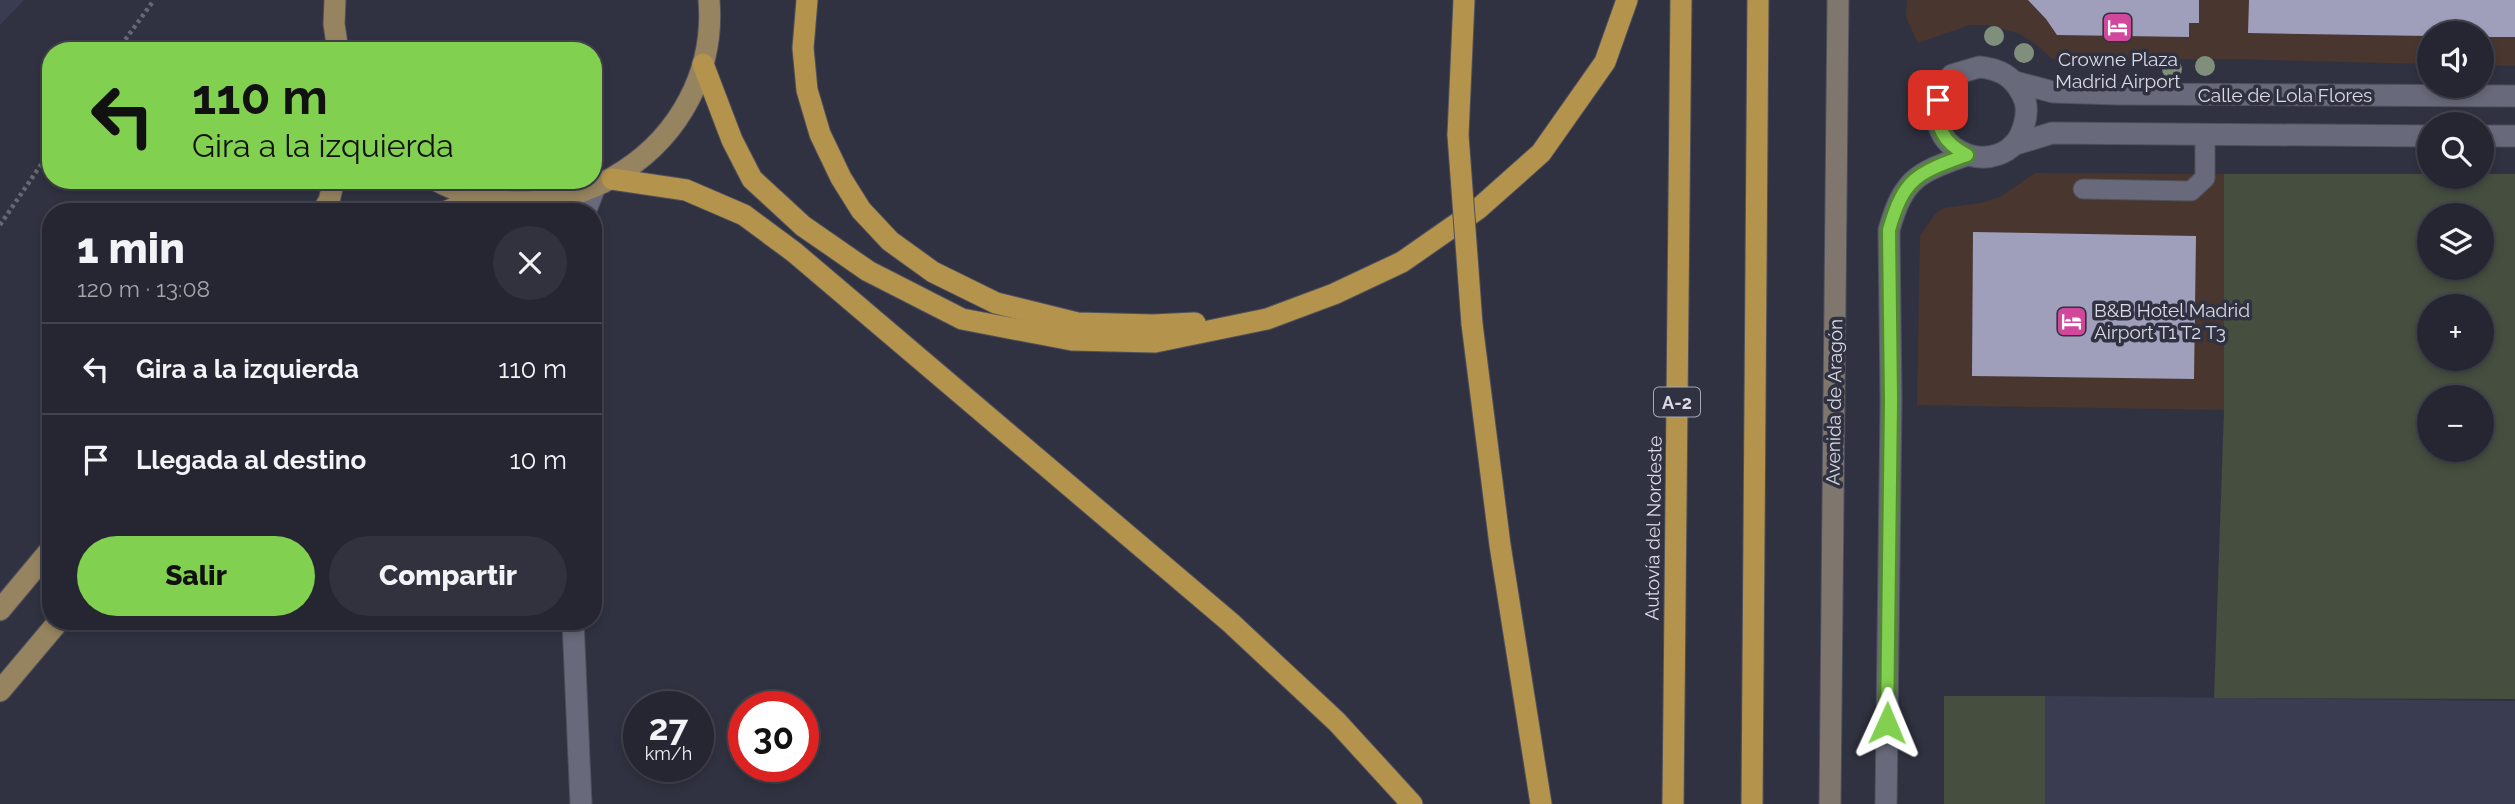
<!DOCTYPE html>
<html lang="es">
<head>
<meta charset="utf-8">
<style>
	:root { --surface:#252631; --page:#31323d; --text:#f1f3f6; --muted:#a3a5ab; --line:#42434d; --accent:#82d04f }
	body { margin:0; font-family:Raleway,sans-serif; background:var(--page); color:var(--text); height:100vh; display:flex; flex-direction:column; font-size:26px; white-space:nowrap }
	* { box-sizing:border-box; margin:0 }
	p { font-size:23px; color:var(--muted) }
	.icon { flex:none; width:38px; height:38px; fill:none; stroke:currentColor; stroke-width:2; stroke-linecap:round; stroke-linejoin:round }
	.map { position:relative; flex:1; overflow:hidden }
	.details { position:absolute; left:42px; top:203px; width:560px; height:427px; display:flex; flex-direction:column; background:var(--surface); border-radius:28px; box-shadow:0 4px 10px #0003,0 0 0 2px var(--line) }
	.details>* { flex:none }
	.guide { position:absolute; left:42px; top:42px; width:560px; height:147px; border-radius:28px; box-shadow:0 4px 10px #0003,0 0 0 2px var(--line); background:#82d04f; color:#111; overflow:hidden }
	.controls { position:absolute; left:2417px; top:21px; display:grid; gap:14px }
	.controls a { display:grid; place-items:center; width:77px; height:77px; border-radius:50%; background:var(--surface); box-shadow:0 4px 10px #0003,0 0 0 2px var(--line); font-size:35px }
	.speed { position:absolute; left:623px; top:691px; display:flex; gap:14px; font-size:35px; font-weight:700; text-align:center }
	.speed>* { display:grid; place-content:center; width:91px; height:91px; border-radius:50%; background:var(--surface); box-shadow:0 4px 10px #0003,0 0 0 2px var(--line); line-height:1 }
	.speed small { font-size:18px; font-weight:400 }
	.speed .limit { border:10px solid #d22; background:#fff; color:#111 }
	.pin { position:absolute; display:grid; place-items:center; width:60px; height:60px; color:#fff; margin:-30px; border-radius:14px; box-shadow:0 4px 10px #0006 }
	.me { position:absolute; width:77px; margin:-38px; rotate:1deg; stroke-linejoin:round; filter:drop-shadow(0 0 5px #0008) }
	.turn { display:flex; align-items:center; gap:24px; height:147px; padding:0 35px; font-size:32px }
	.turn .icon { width:91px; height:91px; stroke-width:2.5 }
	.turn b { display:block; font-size:49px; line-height:60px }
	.round { display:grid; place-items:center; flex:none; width:74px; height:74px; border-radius:37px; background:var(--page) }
	.headline { display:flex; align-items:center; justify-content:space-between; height:119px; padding:0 35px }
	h1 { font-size:42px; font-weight:800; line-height:52px }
	.button { display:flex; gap:14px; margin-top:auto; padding:14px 35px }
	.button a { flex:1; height:80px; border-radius:42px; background:var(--accent); color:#111; font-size:28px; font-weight:800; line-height:80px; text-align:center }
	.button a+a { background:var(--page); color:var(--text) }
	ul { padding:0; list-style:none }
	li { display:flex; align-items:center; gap:21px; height:91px; padding:0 35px; border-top:2px solid var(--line) }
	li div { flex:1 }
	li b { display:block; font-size:26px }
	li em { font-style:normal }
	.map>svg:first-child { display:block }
</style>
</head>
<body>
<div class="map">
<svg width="2515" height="804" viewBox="0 0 2515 804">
	<rect width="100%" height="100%" fill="#313241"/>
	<g fill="#49362f">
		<polygon points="1907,0 2515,0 2515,66 2482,65 2482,33 2429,33 2429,64 2231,59 2052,59 2037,45 2018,33 1987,25 1970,25 1918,43 1906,17"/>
		<polygon points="2035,173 2224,174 2224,410 1917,405 1920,236 1936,213 1944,208 1981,203 2000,197"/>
	</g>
	<g fill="#3a3c51">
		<polygon points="0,0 24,0 0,25"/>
		<polygon points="2045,696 2515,701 2515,804 2042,804"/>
	</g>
	<g fill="#454e3f" fill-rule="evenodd">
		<path d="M2224,174H2429V177H2482V174H2515V699L2214,698L2224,410ZM2429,215H2482V268H2429ZM2429,306H2482V359H2429ZM2429,397H2482V450H2429Z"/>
		<rect x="1944" y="696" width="101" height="108"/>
	</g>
	<g fill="#9f9ebb">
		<polygon points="2028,0 2199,0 2199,23 2189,23 2189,37 2057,35 2046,19"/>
		<polygon points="2249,0 2515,0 2515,37 2482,37 2482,33 2429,33 2429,36 2248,33"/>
		<polygon points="1973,232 2196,236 2194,379 1972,376"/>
	</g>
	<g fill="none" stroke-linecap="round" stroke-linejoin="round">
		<defs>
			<polyline id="lane" points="2083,189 2191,191 2205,178 2205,134"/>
			<g id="street">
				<path d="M1979,67C1999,69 2012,75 2022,94C2028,104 2027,115 2024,125C2008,188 1898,151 1952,75Z"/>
				<polyline points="2015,82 2053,92 2118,94 2515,96"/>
				<polyline points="2482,136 2515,136"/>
				<polyline points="2013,145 2052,133 2429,136"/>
				<polyline points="585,212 595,187"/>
				<polyline points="573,621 581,804"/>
				<path d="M1886,804L1891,401L1889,230C1904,177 1918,173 1967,155"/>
			</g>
			<polyline id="secondary" points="1830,804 1838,0"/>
			<g id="primary">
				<polyline points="335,0 334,24 338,51"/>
				<path d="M435,180C563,249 721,145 709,0"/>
				<polyline points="322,212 329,201 334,180"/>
				<polyline points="445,212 480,197"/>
				<polyline points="0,610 51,549"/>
				<polyline points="0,691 59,621"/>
			</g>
			<g id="highway">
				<polyline points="807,0 803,48 807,90 820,134 841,178 861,210 890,241 933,272 996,303 1077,323 1153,325 1195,323"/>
				<polyline points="703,64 732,140 752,179 803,226 868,271 962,319 1072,340 1155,342 1267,319 1334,294 1402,262 1478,209 1541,153 1605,62 1627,0"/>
				<polyline points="1458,135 1464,0"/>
				<polyline points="612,179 686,190 744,215 794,252 1231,623 1337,722 1412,804"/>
				<polyline points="1472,324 1500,545 1541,804"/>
				<polyline points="1673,804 1681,0"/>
				<polyline points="1752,804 1758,0"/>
			</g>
		</defs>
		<use href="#lane" stroke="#4f505d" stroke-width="21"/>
		<use href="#street" stroke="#4f505d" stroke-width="23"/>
		<use href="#secondary" stroke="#4f505d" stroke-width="23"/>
		<use href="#primary" stroke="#4f505d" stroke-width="23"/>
		<use href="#highway" stroke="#4f505d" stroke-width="23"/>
		<g stroke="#676876" stroke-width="4.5" stroke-dasharray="3.5 3.5" stroke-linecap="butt">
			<polyline points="117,51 154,0"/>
			<polyline points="0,225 51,150"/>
		</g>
		<use href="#lane" stroke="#686a7b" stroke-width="19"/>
		<use href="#street" stroke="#686a7b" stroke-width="21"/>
		<use href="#secondary" stroke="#7f766d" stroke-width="21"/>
		<use href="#primary" stroke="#96835f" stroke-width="21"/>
		<use href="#highway" stroke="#b4934d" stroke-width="21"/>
		<defs>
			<polyline id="highway-bridge" points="1458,135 1472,324"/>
		</defs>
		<use href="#highway-bridge" stroke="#4f505d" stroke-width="23" stroke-linecap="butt"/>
		<use href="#highway-bridge" stroke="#b4934d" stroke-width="21"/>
	</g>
	<g fill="#7f8f7b">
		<circle cx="1994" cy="36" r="10"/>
		<circle cx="2024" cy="53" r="10"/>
		<circle cx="2205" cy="66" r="10"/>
		<circle cx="2172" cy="69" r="10"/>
	</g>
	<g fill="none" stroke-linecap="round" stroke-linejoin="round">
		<defs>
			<path id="route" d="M1887,723L1891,401L1889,230C1904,177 1918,173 1967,155C1943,143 1935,126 1938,100"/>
		</defs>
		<use href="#route" stroke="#548733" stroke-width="18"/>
		<use href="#route" stroke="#82d04f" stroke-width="12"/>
	</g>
	<defs>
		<symbol id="hotel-square" viewBox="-11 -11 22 22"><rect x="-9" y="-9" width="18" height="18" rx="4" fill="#d1479c" stroke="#313241"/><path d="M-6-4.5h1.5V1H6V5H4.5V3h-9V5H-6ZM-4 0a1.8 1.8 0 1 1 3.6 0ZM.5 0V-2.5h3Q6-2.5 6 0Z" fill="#fff"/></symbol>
	</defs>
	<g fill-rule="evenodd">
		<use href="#hotel-square" x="2100" y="10" width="35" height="35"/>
		<use href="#hotel-square" x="2054" y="304" width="35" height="35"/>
	</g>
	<g text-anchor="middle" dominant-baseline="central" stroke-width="7" stroke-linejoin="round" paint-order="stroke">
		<rect fill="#313241" stroke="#a7a8b4" stroke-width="2" x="1654" y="387.5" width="46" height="29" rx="5"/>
		<g font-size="18" font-weight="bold" fill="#dadbe5">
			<text x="1677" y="402">A-2</text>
		</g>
		<g font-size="19" fill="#dadbe5" stroke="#313241">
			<text x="2118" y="59">Crowne Plaza<tspan x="2118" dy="22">Madrid Airport</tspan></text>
			<text x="2094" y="310" text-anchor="start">B&amp;B Hotel Madrid<tspan x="2094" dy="22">Airport T1 T2 T3</tspan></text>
		</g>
		<g font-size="19" fill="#dadbe5" stroke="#313241">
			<text x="2285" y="95">Calle de Lola Flores</text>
			<text transform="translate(1834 402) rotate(-89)">Avenida de Aragón</text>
			<text transform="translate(1653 528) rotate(-89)">Autovía del Nordeste</text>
		</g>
	</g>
</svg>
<div class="controls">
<a><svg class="icon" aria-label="sound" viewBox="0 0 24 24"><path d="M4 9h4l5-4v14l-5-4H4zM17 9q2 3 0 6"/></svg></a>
<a><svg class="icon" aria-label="search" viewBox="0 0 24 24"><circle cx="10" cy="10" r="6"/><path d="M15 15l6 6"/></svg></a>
<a><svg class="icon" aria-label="layers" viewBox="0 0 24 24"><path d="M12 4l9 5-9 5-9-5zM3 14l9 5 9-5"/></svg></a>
<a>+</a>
<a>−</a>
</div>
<div class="speed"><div>27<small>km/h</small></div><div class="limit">30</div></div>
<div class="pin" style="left:1938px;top:100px;background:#d93025"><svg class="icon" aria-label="arrive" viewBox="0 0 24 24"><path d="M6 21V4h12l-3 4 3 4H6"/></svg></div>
<svg class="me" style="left:1887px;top:723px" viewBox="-20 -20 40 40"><path d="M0-17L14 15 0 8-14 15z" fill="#82d04f" stroke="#fff" stroke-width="4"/></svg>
<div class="guide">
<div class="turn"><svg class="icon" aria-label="left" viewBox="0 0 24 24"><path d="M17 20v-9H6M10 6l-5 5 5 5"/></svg><div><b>110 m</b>Gira a la izquierda</div></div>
</div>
<section class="details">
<div class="headline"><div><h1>1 min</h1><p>120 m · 13:08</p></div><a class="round"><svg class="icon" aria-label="close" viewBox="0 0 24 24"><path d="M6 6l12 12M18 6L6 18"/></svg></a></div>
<ul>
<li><svg class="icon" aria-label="left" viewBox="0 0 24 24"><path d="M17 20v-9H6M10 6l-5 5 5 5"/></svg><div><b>Gira a la izquierda</b></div><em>110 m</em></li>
<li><svg class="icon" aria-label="arrive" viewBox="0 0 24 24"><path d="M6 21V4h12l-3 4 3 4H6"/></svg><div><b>Llegada al destino</b></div><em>10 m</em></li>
</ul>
<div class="button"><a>Salir</a><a>Compartir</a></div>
</section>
</div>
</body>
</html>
